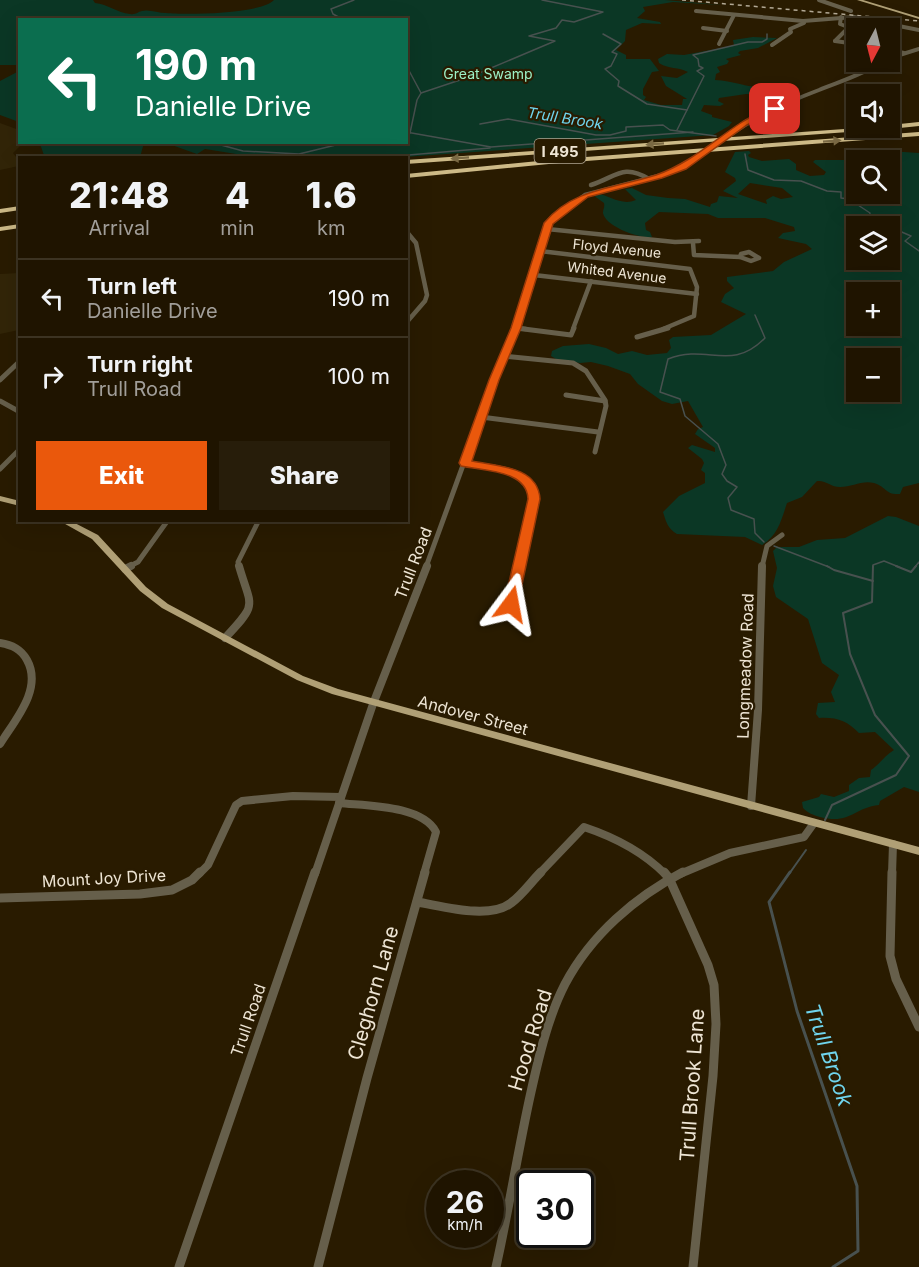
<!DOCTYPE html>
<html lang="en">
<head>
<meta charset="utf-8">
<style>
	:root { --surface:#1f1400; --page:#271d0a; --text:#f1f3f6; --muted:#a19e99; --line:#3c3322; --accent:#ea580c }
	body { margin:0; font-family:Inter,sans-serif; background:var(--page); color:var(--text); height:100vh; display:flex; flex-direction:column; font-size:22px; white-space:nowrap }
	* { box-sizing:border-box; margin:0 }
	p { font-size:20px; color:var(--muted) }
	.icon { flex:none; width:33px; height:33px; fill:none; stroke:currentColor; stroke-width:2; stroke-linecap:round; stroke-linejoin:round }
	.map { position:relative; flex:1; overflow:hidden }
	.panel { position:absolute; left:18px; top:156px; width:390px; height:366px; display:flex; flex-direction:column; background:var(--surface); border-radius:0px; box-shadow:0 6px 24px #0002,0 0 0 2px var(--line) }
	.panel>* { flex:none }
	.banner { position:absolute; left:18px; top:18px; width:390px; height:126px; border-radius:0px; box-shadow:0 6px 24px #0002,0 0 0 2px var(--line); background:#0b6e4f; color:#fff; overflow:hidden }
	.needle { width:39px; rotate:187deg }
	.controls { position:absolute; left:846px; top:18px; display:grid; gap:12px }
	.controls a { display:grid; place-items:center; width:54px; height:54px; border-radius:0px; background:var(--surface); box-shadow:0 6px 24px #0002,0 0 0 2px var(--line); font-size:30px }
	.speed { position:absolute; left:426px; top:1170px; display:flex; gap:12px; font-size:30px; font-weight:700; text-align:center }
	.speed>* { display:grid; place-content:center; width:78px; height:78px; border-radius:50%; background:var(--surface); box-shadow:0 6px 24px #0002,0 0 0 2px var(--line); line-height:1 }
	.speed small { font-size:15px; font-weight:400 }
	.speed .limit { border:3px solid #111; border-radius:9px; background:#fff; color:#111 }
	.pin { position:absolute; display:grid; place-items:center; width:51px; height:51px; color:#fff; margin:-26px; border-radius:12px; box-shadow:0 3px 9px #0006 }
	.me { position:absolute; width:66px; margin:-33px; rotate:13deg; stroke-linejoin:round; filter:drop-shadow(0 0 4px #0008) }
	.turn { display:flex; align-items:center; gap:21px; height:126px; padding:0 18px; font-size:27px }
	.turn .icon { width:78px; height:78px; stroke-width:2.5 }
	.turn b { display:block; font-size:42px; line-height:51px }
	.eta { display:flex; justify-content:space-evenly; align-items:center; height:102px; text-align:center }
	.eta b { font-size:36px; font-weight:800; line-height:42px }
	.cta { display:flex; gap:12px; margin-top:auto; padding:12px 18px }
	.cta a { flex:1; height:69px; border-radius:0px; background:var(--accent); color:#fff; font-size:24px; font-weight:800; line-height:69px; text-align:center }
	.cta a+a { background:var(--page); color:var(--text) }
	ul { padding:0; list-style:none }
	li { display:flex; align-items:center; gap:18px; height:78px; padding:0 18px; border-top:2px solid var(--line) }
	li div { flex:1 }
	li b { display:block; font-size:22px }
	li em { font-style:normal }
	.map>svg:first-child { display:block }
</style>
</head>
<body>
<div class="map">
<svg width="919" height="1267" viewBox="0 0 919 1267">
	<rect width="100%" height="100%" fill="#291b00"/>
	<g fill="#322508">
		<polygon points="0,123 19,130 20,142 23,143 13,153 19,161 19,166 0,170"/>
		<polygon points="19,273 19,330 0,334 0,274"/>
	</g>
	<g fill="#0b3725" fill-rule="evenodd">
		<path d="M0,0H93L95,3C108,4 117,13 130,14C136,15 137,12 142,11C149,9 158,13 166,13C187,15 261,14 274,0H665L722,5L673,2L643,7L645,11L637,18L660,22L661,24L642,23L626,30L625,41L616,50L626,55V59H650L659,71L652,72L643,89V95L646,97L644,100L661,105H682L683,99H687L666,86L661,76L677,78L688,72C679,67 668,69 659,63L658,59L667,54L684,55L727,47L734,45L733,40L753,37L777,38L758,48L740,51L738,53L741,55L726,59L729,61L727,64L717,67L720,72L716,74L715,80C735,81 751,89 770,88L771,91L769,94H746L719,98L718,101L724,104L720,106L704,105L701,111L712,115V117L732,122L729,126L713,135L390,158L255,157L205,149L197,154L166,143L406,142V20H20L19,65H0Z"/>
		<polygon points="19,71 19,122 0,115 0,81"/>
		<polygon points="43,142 144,142 144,143 140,157 45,158 40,144"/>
		<path d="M749,151L751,153L748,155L749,157L762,161L789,159L796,164V170L810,176L824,175L826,172L813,162L815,160H859L889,151L919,153V483L903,487L900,494C885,495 887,487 874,483C862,480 852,487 840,487C831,487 826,480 817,481L802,497L787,503C781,521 778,535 762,545L745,537L677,534C668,529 666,522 663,512L679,496L705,483V473L701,470L704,463L702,459L688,448L692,445L715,452V448L695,434L698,429L703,427L688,401L672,404L662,401L638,384L630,374L608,366L591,362L580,363L556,359L551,356L552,351L563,346L589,344L606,348L618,354L632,351L647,355L667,353L671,348L669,340L673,337L711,335L746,314L721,302L725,294L734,288L727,281V277L773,271L784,262L812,249L806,244L778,238L783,233L795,231L794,227L765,218H718L708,214L659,212L645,223L646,230L650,232L652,237C639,239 605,226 603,213C603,209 605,207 604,203L593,195L596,193C610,196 622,206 636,200L625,189L632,188L646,195L668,198L685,199L710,207L711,204L717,202L719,196L738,198L723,191L736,181L735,178L725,172L735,152ZM856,160H890V194H856ZM750,183L782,188L793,197L781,199L773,196L766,200L767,204L738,194ZM856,226H890V260H856ZM856,292H890V326H856ZM856,358H890V392H856Z"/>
		<path d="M888,516L896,517L919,526V792L904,787L880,801L879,805C853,808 850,825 820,817C813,815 808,813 803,808L802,802L819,797L821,794L834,797L849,791V785L859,778L870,777L871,770C879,765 884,756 894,750L875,732L859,733C847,721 837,717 819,718L816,714L818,703L835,702L831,692L839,675L822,663L808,619L776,597L773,586L777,568L773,551L777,547H799L817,540L845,538Z"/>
	</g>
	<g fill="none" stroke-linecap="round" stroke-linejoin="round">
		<g stroke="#48514f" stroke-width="1.5">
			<polyline points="344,20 333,14 331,9 354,0"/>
			<polyline points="603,34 621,44 612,52 617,54 611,66 605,69 619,81 618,86 647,104 687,110"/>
			<polyline points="406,65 421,93 417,100 410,133"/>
			<polyline points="421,93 472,76 555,41 529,36 556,28 562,20 574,22 603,12 542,0"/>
			<polyline points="480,124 508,119 596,135 610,135 626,131 626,127 663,125 670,130 716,136"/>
			<polyline points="677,130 704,76 697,71 703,68 699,66 698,59 693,55 748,42 762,42 767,39 767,34"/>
			<polyline points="406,132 491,147 693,132"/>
			<polyline points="210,142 243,151 299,154 348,142"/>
			<polyline points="745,154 748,170 774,180 801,181 827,191 841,192 841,198 849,199 870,213 869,219 887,226"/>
			<polyline points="374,158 490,148"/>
			<polyline points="890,227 911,236 905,241 919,251"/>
			<path d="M755,315L765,338C730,373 708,343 668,359L660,392L680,399L685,416L718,444L726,465L722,474L727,481L737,487L728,498L731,510L754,519L755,533L764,542"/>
			<polyline points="774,546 829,567"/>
			<polyline points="873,567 873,565 884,561 899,567"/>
			<polyline points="915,567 919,562"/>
		</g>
		<g stroke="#48514f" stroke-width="2">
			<polyline points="827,566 834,570 873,581"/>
			<polyline points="896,566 911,572 916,566"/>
			<polyline points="825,820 832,805 896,775 909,756 875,715 850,654 843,613 872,602 873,566"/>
			<polyline points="789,874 806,850"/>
		</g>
		<polyline stroke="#48514f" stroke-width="3" points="790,872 769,902 797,1011 857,1186 858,1251 833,1267"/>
		<g stroke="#665f4b" stroke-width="4">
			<polyline points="819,0 851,11"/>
			<polyline points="696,11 803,21 854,17 919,30"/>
			<polyline points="841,17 840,24 856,30"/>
			<polyline points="703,28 727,31"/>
			<polyline points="878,28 884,22"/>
			<polyline points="835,41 846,30 852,29"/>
			<polyline points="835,41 856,44"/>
			<polyline points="719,44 734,15"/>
			<polyline points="772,45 791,32 790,29 804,23"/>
			<polyline points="890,50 904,53"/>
			<polyline points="890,58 919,49"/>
			<path d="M728,136C756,117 787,102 819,90C841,81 862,75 882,62"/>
		</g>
		<g stroke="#665f4b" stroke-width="4.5">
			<path d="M591,185C616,177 623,163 649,179"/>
			<polyline points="547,229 675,242 699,241"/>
			<polyline points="406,231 416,243 427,295 425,301 406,323"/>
			<polyline points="693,243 694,255 740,257"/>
			<polyline points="540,251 690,269 697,287 694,316 663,329"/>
			<polygon points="749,252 759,258 751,261 740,257 741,254"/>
			<polyline points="534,275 697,294"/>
			<polyline points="516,328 526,329"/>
			<polyline points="515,329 548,223 585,195 666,174 704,153"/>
			<polyline points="573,329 591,281"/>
		</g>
		<g stroke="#665f4b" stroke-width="5">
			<polyline points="516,328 571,335 574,328"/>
			<polyline points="637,337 668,328"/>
			<polyline points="503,356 573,363 586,371 605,400 606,406 595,452"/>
			<polyline points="0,380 20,361"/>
			<polyline points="566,395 605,401"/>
			<polyline points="0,401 20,412"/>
			<polyline points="481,417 598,432"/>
			<path d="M465,463C491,467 529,467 534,499L519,567"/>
			<polyline points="0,469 20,449"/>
			<polyline points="128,567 138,562 168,520"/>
			<polyline points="239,567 238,562 259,520"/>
			<polyline points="426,567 494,380 516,328"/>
			<polyline points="762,567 767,546 782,535"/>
		</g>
		<g stroke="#665f4b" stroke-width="8">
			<polyline points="125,569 131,566"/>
			<path d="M504,604L517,606L520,614C511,618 505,619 498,611Z"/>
			<polyline points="511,604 519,566"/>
			<path d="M225,638C259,602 251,608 239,566"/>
			<path d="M0,643C12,645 21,649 27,660C43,689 15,720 0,744"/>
			<path d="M339,803C366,806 422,805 436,832L424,874"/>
			<polyline points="751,806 758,710 762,566"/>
			<polyline points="199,874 208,865 236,805 242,801 293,796 341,797"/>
			<polyline points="315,874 373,704 427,566"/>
			<path d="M539,874L584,827C614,837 642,851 665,874"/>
			<polyline points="680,874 730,853 804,837 814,823"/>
			<polyline points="892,874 893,844"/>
		</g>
		<g stroke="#665f4b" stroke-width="9">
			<polyline points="664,872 669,878 708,965 714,985 716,1024 713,1076 693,1267"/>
			<polyline points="892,872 890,956 896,979 919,1027"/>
			<polyline points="0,898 140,894 172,890 192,880 200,872"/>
			<path d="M417,902C442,906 489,920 511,903C522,895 531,882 541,872"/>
			<polyline points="179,1267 315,872"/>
			<polyline points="318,1267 367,1078 425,872"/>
			<path d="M496,1267C509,1209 518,1150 531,1092C539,1056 548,1017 565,984C591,935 635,897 683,872"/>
		</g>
		<g fill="#b0a076" fill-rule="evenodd">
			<polygon points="857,0 863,0 919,17 919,19"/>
			<polygon points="0,496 20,501 20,506 0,501"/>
			<polygon points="58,520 69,520 98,535 146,587 168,604 303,676 338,689 919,847 919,855 332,694 297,680 162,608 140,591 92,539"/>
		</g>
		<g fill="#cdba87" fill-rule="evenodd">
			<polygon points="919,122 919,126 890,129 887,128 890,128 890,125"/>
			<polygon points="859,128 879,128 876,130 406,164 406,160"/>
			<polygon points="919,132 919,136 559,163 406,178 406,174 559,159"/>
			<polygon points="20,206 20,210 0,213 0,209"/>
			<polygon points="20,224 20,228 0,231 0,227"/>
		</g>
		<polyline stroke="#b3a995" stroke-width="1.5" stroke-dasharray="4 4" stroke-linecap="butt" points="682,0 919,21"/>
		<polyline stroke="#665f4b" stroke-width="4" points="716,144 728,136"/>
		<polyline stroke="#665f4b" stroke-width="4.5" points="704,153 718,143"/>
	</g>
	<defs><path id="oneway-solid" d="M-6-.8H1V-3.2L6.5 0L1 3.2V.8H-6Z" transform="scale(1.5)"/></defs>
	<g fill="#7b6a44">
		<use href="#oneway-solid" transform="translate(832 141) rotate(-4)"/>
		<use href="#oneway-solid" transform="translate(655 144) rotate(176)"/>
		<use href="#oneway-solid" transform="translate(460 158) rotate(176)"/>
	</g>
	<path fill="#ea580c" stroke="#983908" stroke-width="1.5" d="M772,107L779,109L747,125L686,169L662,178L588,197L553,224L521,328L499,380L472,461C497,466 538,466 540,499L518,604L516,607H506L504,604L528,499C527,470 484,471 461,466L459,463L489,380L511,328L544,223C573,188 616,188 656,175C688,164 712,142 739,124C749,117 761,112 772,107Z"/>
	<g text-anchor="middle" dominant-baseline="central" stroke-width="4.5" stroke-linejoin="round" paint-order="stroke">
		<g font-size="14" fill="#9cf0c6" stroke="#291b00">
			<text x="488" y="73">Great Swamp</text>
		</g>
		<g font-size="14" fill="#eee5d4" stroke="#291b00">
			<text transform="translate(617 248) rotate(6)">Floyd Avenue</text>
			<text transform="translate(617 272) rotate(7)">Whited Avenue</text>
		</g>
		<g font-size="15" font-style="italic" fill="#6fd4ed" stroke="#291b00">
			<text transform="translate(565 118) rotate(9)">Trull Brook</text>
		</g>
		<rect fill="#291b00" stroke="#b3a894" stroke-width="1.5" x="534.5" y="139" width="51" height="24" rx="4.5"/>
		<g font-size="15" font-weight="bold" fill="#eee5d4">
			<text x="560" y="151">I 495</text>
		</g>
		<g font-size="16" fill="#eee5d4" stroke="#291b00">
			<text transform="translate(413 563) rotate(-69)">Trull Road</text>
			<text transform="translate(745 666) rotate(-88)">Longmeadow Road</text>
			<text transform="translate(473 715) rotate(15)">Andover Street</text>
			<text transform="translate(104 878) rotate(-3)">Mount Joy Drive</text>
			<text transform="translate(248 1020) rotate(-71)">Trull Road</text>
		</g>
		<g font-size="20" fill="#eee5d4" stroke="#291b00">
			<text transform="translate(373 993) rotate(-74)">Cleghorn Lane</text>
			<text transform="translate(530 1040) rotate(-73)">Hood Road</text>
			<text transform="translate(692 1085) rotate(-86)">Trull Brook Lane</text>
		</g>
		<g font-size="21" font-style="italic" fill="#6fd4ed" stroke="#291b00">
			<text transform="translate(829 1055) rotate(71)">Trull Brook</text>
		</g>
	</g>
</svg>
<div class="controls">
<a><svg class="needle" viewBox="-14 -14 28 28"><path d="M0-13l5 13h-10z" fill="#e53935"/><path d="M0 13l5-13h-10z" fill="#a19e99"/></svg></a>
<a><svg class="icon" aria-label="sound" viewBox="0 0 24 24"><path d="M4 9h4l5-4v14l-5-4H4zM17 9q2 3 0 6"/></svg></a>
<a><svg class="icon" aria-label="search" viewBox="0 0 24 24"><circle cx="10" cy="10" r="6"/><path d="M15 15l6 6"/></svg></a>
<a><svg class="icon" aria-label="layers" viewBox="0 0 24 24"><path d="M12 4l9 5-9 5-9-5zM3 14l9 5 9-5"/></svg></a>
<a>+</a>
<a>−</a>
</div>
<div class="speed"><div>26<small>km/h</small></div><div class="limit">30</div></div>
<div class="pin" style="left:775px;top:109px;background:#d93025"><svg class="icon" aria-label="arrive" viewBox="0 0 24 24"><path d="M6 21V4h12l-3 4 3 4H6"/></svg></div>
<svg class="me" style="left:511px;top:604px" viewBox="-20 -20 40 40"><path d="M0-17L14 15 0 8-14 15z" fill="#ea580c" stroke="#fff" stroke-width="4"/></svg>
<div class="banner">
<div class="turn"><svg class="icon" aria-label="left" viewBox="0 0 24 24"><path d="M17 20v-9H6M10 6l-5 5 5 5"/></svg><div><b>190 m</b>Danielle Drive</div></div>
</div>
<section class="panel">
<div class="eta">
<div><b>21:48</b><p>Arrival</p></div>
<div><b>4</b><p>min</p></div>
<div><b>1.6</b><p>km</p></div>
</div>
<ul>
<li><svg class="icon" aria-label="left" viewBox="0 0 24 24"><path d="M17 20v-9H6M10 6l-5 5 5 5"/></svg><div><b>Turn left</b><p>Danielle Drive</p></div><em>190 m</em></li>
<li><svg class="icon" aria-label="right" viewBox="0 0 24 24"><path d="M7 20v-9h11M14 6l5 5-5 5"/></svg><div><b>Turn right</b><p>Trull Road</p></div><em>100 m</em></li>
</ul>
<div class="cta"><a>Exit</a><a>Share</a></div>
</section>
</div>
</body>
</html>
